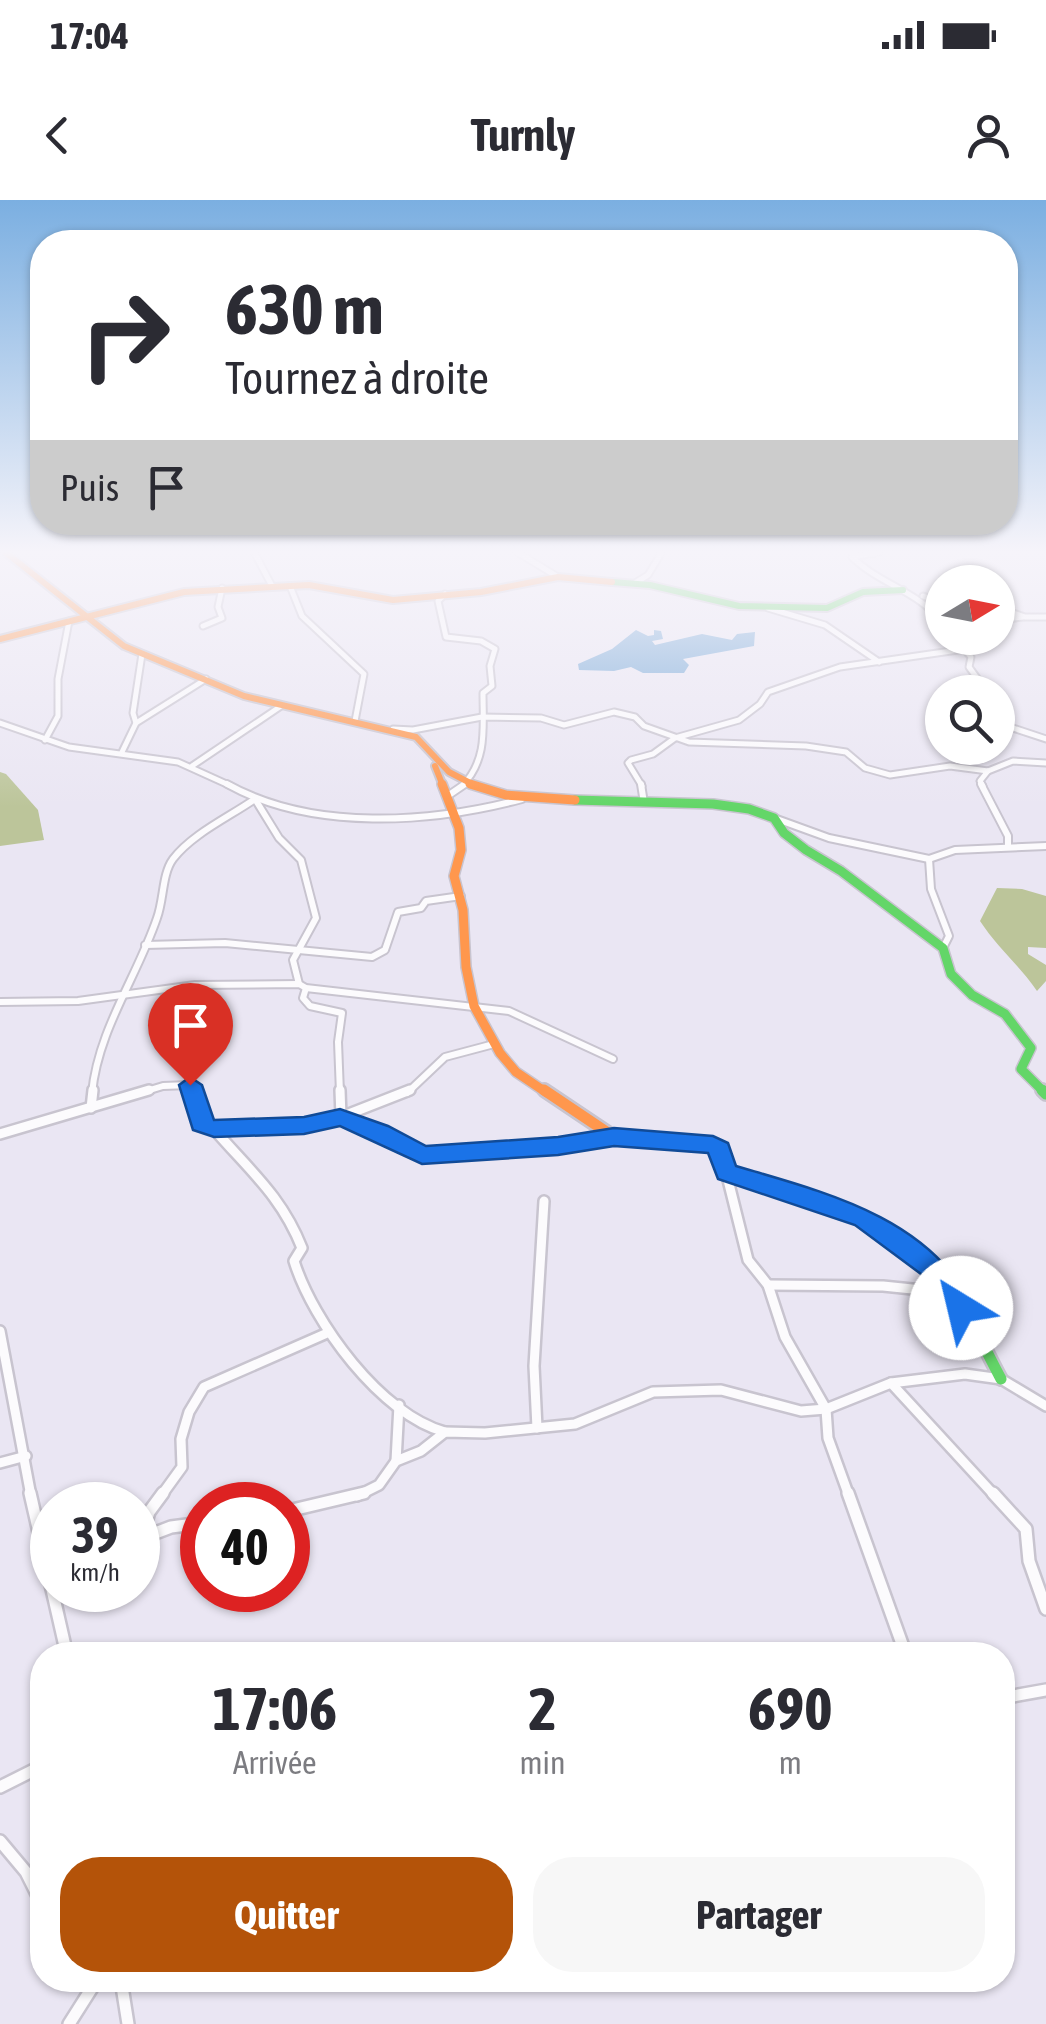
<!DOCTYPE html>
<html lang="fr">
<head>
<meta charset="utf-8">
<style>
	:root { --surface:#fff; --page:#f7f7f7; --text:#2b2b33; --muted:#7c7c81; --accent:#b45309 }
	body { margin:0; font-family:"Asap Condensed",sans-serif; background:var(--page); color:var(--text); height:100vh; display:flex; flex-direction:column; font-size:38px; white-space:nowrap }
	* { box-sizing:border-box; margin:0 }
	p { font-size:32px; color:var(--muted) }
	.icon { flex:none; width:55px; height:55px; fill:none; stroke:currentColor; stroke-width:2; stroke-linecap:round; stroke-linejoin:round }
	.map { position:relative; flex:1; overflow:hidden }
	.details { position:absolute; left:30px; top:1442px; width:985px; height:350px; display:flex; flex-direction:column; background:var(--surface); border-radius:40px; box-shadow:0 2px 8px #0004 }
	.details>* { flex:none }
	.guide { position:absolute; left:30px; top:30px; width:988px; height:305px; border-radius:40px; box-shadow:0 2px 8px #0004; background:#fff; color:var(--text); overflow:hidden }
	.needle { width:65px; rotate:80deg }
	.buttons { position:absolute; left:925px; top:365px; display:grid; gap:20px }
	.buttons a { display:grid; place-items:center; width:90px; height:90px; border-radius:50%; background:var(--surface); box-shadow:0 2px 8px #0004; font-size:50px }
	.speed { position:absolute; left:30px; top:1282px; display:flex; gap:20px; font-size:50px; font-weight:700; text-align:center }
	.speed>* { display:grid; place-content:center; width:130px; height:130px; border-radius:50%; background:var(--surface); box-shadow:0 2px 8px #0004; line-height:1 }
	.speed small { font-size:25px; font-weight:400 }
	.speed .limit { border:15px solid #d22; background:#fff; color:#111 }
	.pin { position:absolute; display:grid; place-items:center; width:85px; height:85px; color:#fff; margin:-102px -42px; border-radius:50% 50% 50% 0; rotate:-45deg; box-shadow:0 0 10px #0007 }
	.pin .icon { rotate:45deg }
	.me { position:absolute; width:110px; margin:-55px; rotate:324deg; stroke-linejoin:round; filter:drop-shadow(0 0 8px #0008) }
	.turn { display:flex; align-items:center; gap:35px; height:210px; padding:0 30px; font-size:45px }
	.turn .icon { width:130px; height:130px; stroke-width:2.5 }
	.turn b { display:block; font-size:70px; line-height:85px }
	.then { display:flex; align-items:center; height:95px; padding:0 30px; background:#0003; gap:20px; font-size:38px }
	.eta { display:flex; justify-content:space-evenly; align-items:center; height:170px; text-align:center }
	.eta b { font-size:60px; font-weight:700; line-height:70px }
	.cta { display:flex; gap:20px; margin-top:auto; padding:20px 30px }
	.cta a { flex:1; height:115px; border-radius:40px; background:var(--accent); color:#fff; font-size:40px; font-weight:700; line-height:115px; text-align:center }
	.cta a+a { background:var(--page); color:var(--text) }
	.status { display:flex; justify-content:space-between; align-items:center; height:70px; padding:0 50px; background:var(--surface); direction:ltr }
	.status svg { height:28px; fill:currentColor }
	header { display:flex; justify-content:space-between; align-items:center; height:130px; padding:0 30px; background:var(--surface); font-size:45px; font-weight:700 }
	.map>svg:first-child { display:block }
</style>
</head>
<body>
<div class="status"><b>17:04</b><svg viewBox="0 0 49 12"><path d="M0 12V9h3v3zM5 12V6h3v6zM10 12V3h3v9zM15 12V0h3v12zM26 1h20v11H26zM47 4h2v5h-2z"/></svg></div>
<header><svg class="icon" aria-label="back" viewBox="0 0 24 24"><path d="M15 5l-7 7 7 7"/></svg>Turnly<svg class="icon" aria-label="person" viewBox="0 0 24 24"><circle cx="12" cy="8" r="4"/><path d="M4 21q1-7 8-7t8 7"/></svg></header>
<div class="map">
<svg width="1046" height="1824" viewBox="0 0 1046 1824">
	<rect width="100%" height="100%" fill="#eae6f3"/>
	<g fill="#bcc59a">
		<polygon points="0,572 6,574 38,610 44,640 0,646"/>
		<path d="M997,688L1022,689L1046,696V748L1028,747V754L1046,765V781L1037,791C1019,765 997,747 980,721Z"/>
	</g>
	<polygon fill="#78a8d7" points="636,430 648,436 654,435 654,430 661,431 663,439 652,441 655,445 702,434 732,440 737,434 755,432 754,446 683,459 689,465 684,473 643,473 631,467 614,471 579,470 578,464 612,449"/>
	<g fill="none" stroke-linecap="round" stroke-linejoin="round">
		<defs>
			<g id="street-far3">
				<polyline points="254,352 272,386"/>
				<polyline points="517,352 558,377"/>
				<path d="M853,352L852,357C879,384 918,391 942,422"/>
				<polyline points="852,357 880,352"/>
				<polyline points="635,383 648,375 662,352"/>
				<polyline points="290,386 302,416 364,474 355,521"/>
				<path d="M445,394L438,401L446,437L481,441L495,449L490,466L492,486L483,493C483,527 488,560 462,586"/>
				<polyline points="923,396 942,403"/>
				<polyline points="768,408 825,425 879,462"/>
				<polyline points="998,408 1025,417 1046,417"/>
				<polyline points="998,420 1023,417"/>
				<polyline points="203,426 222,418 218,407 222,388"/>
				<polyline points="955,438 971,457 969,467 987,492"/>
				<polyline points="998,512 1007,526 1046,539"/>
				<polyline points="0,523 69,547 178,562 231,586"/>
				<polyline points="136,523 206,479"/>
				<polyline points="393,529 413,530 482,517 541,518 564,525 614,512 635,517 644,526 689,542 806,546 846,552 865,568 890,575 950,566 988,571 1013,561 1046,563"/>
				<polyline points="45,540 58,516 58,479 69,421"/>
				<polyline points="122,552 136,523 133,513 142,454"/>
				<polyline points="192,566 281,506"/>
				<polyline points="642,586 628,563 631,560 653,554 675,538 739,520 760,504 768,492 840,467 965,449 966,438"/>
				<polyline points="983,586 980,581 988,571"/>
			</g>
			<g id="street-far2">
				<path d="M227,584C313,632 431,623 522,599"/>
				<polyline points="641,584 644,603"/>
				<polyline points="981,584 1008,636 1008,645"/>
				<polyline points="449,595 465,584"/>
				<polyline points="774,618 829,638 929,659 955,650 1046,646"/>
				<polyline points="929,659 931,689 949,736 943,748"/>
				<polyline points="145,745 225,743 372,757 385,750 398,712 421,708 426,701 461,696"/>
				<polyline points="306,788 303,798 310,806 342,813 338,842 340,893"/>
				<polyline points="0,802 78,801 195,785 299,784 306,788 509,811 613,859"/>
				<path d="M92,893C98,830 137,777 157,718C164,699 162,674 173,659C192,634 229,617 255,599L279,638L301,660L316,718L293,760L299,784"/>
				<polyline points="140,893 163,886 190,885 192,893"/>
				<polyline points="407,893 445,857 494,844"/>
			</g>
			<g id="street-far1">
				<polyline points="192,890 202,924 213,928 303,926 341,917 422,955 557,946 612,937"/>
				<polyline points="340,890 341,917 410,890"/>
				<polyline points="91,908 93,890"/>
				<path d="M213,928C249,970 281,995 302,1048L294,1061C313,1122 381,1215 445,1232"/>
				<polyline points="0,934 149,890"/>
				<polyline points="726,972 748,1060 768,1085 785,1137 826,1209 828,1238 849,1296"/>
				<polyline points="768,1085 883,1086 951,1093"/>
				<polyline points="0,1131 31,1296"/>
				<polyline points="891,1183 995,1296"/>
				<polyline points="537,1228 534,1166 544,1001"/>
				<polyline points="396,1261 399,1205"/>
				<polyline points="0,1263 26,1256"/>
				<polyline points="161,1296 182,1267 181,1239 189,1212 204,1187 325,1134"/>
				<polyline points="357,1296 379,1285 396,1261 421,1251 445,1232 485,1233 575,1224 653,1192 721,1190 801,1211 826,1209 891,1183 965,1174 1001,1179 1046,1206"/>
			</g>
			<g id="street">
				<polyline points="30,1293 67,1455"/>
				<polyline points="848,1293 906,1455"/>
				<polyline points="993,1293 1026,1329 1029,1361 1046,1409"/>
				<polyline points="288,1311 364,1293"/>
				<polyline points="141,1338 149,1312 163,1293"/>
				<polyline points="142,1338 171,1327 202,1323"/>
				<polyline points="1002,1498 1046,1490"/>
				<polyline points="0,1587 42,1566"/>
				<polyline points="0,1641 26,1672 42,1704"/>
				<polyline points="92,1780 95,1783 121,1780"/>
				<polyline points="121,1780 128,1824"/>
				<polyline points="69,1824 95,1783"/>
			</g>
			<polyline id="fast-far2" points="612,382 650,385 739,406 827,408 863,392 903,390"/>
			<polyline id="fast-far1" points="575,600 713,604 749,609 774,618 784,633 806,650 841,671 943,748 951,774 972,795 1005,814 1031,848 1021,869 1045,893"/>
			<g id="fast">
				<polyline points="1042,890 1046,894"/>
				<path d="M724,966L726,972C803,995 889,1015 943,1079C968,1109 983,1146 1001,1179"/>
			</g>
			<g id="slow-far2">
				<polyline points="5,352 124,446 244,496 416,537 449,572 476,586"/>
				<polyline points="0,439 184,392 309,385 393,400 481,392 558,377 612,382"/>
				<polyline points="435,566 443,586"/>
			</g>
			<g id="slow-far1">
				<polyline points="442,584 459,628 461,650 454,676 463,710 466,767 474,806 500,853 516,872 547,893"/>
				<polyline points="470,584 506,595 575,600"/>
			</g>
			<polyline id="slow" points="544,890 614,937 713,945 719,949 724,966"/>
		</defs>
		<use href="#street-far3" stroke="#c8c4cf" stroke-width="9"/>
		<use href="#street-far2" stroke="#c8c4cf" stroke-width="10"/>
		<use href="#street-far1" stroke="#c8c4cf" stroke-width="14"/>
		<use href="#street" stroke="#c8c4cf" stroke-width="16"/>
		<use href="#fast-far2" stroke="#c8c4cf" stroke-width="10"/>
		<use href="#fast-far1" stroke="#c8c4cf" stroke-width="12"/>
		<use href="#fast" stroke="#c8c4cf" stroke-width="16"/>
		<use href="#slow-far2" stroke="#c8c4cf" stroke-width="10"/>
		<use href="#slow-far1" stroke="#c8c4cf" stroke-width="12"/>
		<use href="#slow" stroke="#c8c4cf" stroke-width="16"/>
		<use href="#street-far3" stroke="#fcfbfd" stroke-width="5"/>
		<use href="#street-far2" stroke="#fcfbfd" stroke-width="6"/>
		<use href="#street-far1" stroke="#fcfbfd" stroke-width="9"/>
		<use href="#street" stroke="#fcfbfd" stroke-width="11"/>
		<use href="#fast-far2" stroke="#63d668" stroke-width="6"/>
		<use href="#fast-far1" stroke="#63d668" stroke-width="9"/>
		<use href="#fast" stroke="#63d668" stroke-width="11"/>
		<use href="#slow-far2" stroke="#ff974d" stroke-width="6"/>
		<use href="#slow-far1" stroke="#ff974d" stroke-width="9"/>
		<use href="#slow" stroke="#ff974d" stroke-width="11"/>
	</g>
	<linearGradient id="sky" x2="0" y2="1"><stop stop-color="#7bafe1"/><stop offset="0.58" stop-color="#f6f4fa"/><stop offset="1" stop-color="#f6f4fa" stop-opacity="0"/></linearGradient>
	<rect width="1046" height="607" fill="url(#sky)"/>
	<path fill="#1a73e8" stroke="#114b97" stroke-width="2.5" d="M190,877L202,885L214,920L304,917L340,909L388,926L426,946L558,937L614,928L713,936L728,943L736,966C824,992 930,1017 974,1108L970,1116L961,1119L952,1116L925,1077L855,1025L718,979L708,953L614,946L558,955L422,964L340,926L304,934L214,937L193,930L179,885Z"/>
</svg>
<div class="buttons">
<a><svg class="needle" viewBox="-14 -14 28 28"><path d="M0-13l5 13h-10z" fill="#e53935"/><path d="M0 13l5-13h-10z" fill="#7c7c81"/></svg></a>
<a><svg class="icon" aria-label="search" viewBox="0 0 24 24"><circle cx="10" cy="10" r="6"/><path d="M15 15l6 6"/></svg></a>
</div>
<div class="speed"><div>39<small>km/h</small></div><div class="limit">40</div></div>
<div class="pin" style="left:190px;top:885px;background:#d93025"><svg class="icon" aria-label="arrive" viewBox="0 0 24 24"><path d="M6 21V4h12l-3 4 3 4H6"/></svg></div>
<svg class="me" style="left:961px;top:1108px" viewBox="-20 -20 40 40"><circle r="19" fill="#fff"/><path d="M0-13L10 11 0 6-10 11z" fill="#1a73e8"/></svg>
<div class="guide">
<div class="turn"><svg class="icon" aria-label="right" viewBox="0 0 24 24"><path d="M7 20v-9h11M14 6l5 5-5 5"/></svg><div><b>630 m</b>Tournez à droite</div></div>
<div class="then">Puis<svg class="icon" aria-label="arrive" viewBox="0 0 24 24"><path d="M6 21V4h12l-3 4 3 4H6"/></svg></div>
</div>
<section class="details">
<div class="eta">
<div><b>17:06</b><p>Arrivée</p></div>
<div><b>2</b><p>min</p></div>
<div><b>690</b><p>m</p></div>
</div>
<div class="cta"><a>Quitter</a><a>Partager</a></div>
</section>
</div>
</body>
</html>
